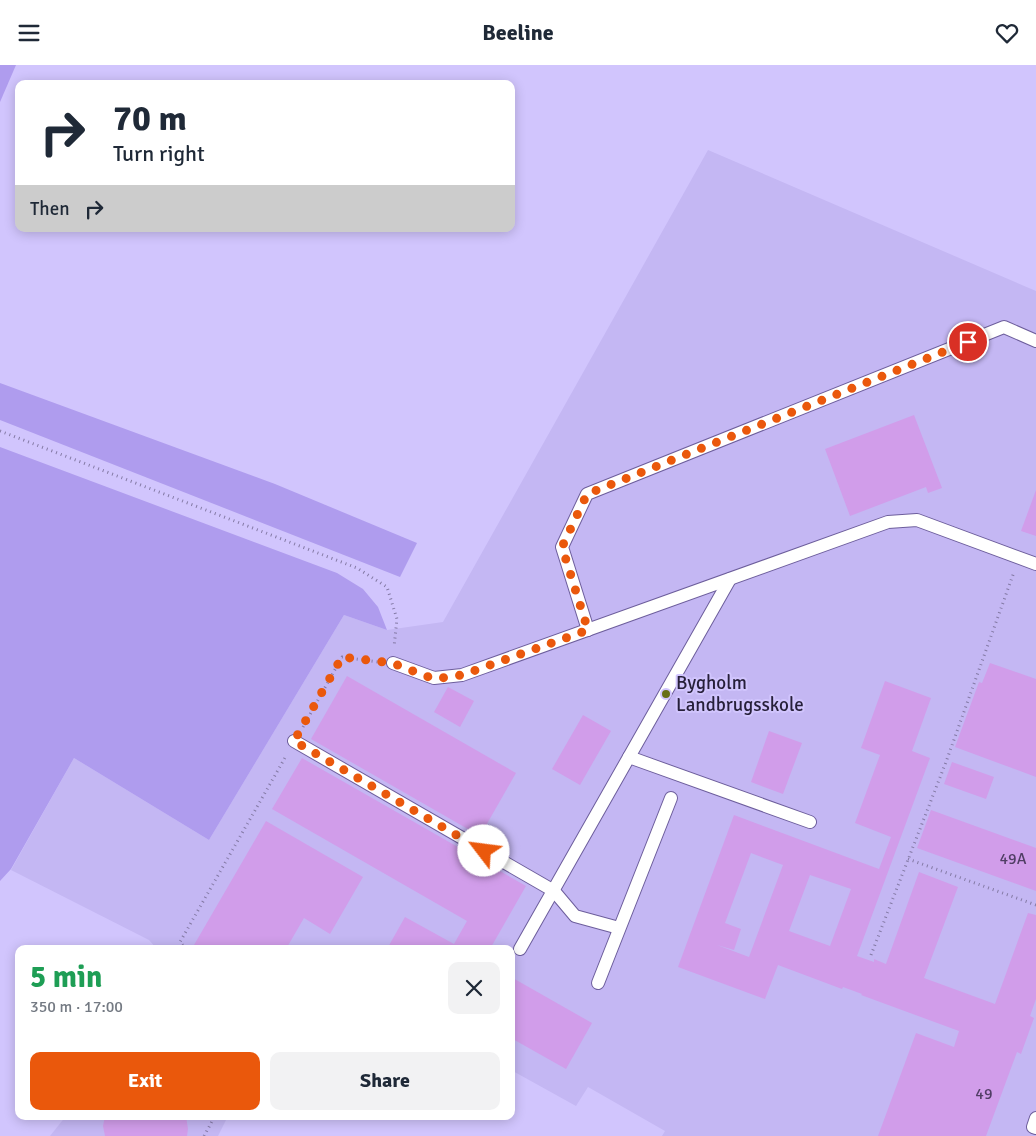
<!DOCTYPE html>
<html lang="en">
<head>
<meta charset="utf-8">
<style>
	:root { --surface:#fff; --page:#f2f2f3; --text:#1f2937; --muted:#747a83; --accent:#ea580c }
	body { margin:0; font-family:Signika,sans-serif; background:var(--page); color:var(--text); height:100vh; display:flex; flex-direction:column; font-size:19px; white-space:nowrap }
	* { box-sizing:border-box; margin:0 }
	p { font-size:16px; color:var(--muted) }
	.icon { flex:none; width:28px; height:28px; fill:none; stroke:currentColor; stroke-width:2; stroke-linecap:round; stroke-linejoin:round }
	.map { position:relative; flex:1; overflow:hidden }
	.drawer { position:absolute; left:15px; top:880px; width:500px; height:175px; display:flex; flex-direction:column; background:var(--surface); border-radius:10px; box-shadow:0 2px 12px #0003 }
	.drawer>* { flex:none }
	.guide { position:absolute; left:15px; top:15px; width:500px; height:152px; border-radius:10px; box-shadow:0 2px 12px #0003; background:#fff; color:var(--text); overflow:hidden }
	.pin { position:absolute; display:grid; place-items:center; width:42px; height:42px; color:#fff; margin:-21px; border:2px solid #fff; border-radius:50%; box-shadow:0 1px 5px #0007 }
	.me { position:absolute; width:55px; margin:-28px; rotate:300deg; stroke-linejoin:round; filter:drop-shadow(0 0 4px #0008) }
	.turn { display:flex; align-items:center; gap:18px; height:105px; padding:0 15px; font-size:22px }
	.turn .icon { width:65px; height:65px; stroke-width:2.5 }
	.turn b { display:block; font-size:35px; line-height:42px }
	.then { display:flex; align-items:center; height:48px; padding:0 15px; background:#0003; gap:10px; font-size:19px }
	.round { display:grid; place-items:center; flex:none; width:52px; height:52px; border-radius:10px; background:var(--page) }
	.overview { display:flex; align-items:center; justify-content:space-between; height:85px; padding:0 15px }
	h1 { font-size:30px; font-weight:800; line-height:38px; color:#1e9e55 }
	.cta { display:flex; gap:10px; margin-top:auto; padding:10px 15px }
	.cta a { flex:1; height:58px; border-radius:10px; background:var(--accent); color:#fff; font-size:20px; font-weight:800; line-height:58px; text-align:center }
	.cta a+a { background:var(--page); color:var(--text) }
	header { display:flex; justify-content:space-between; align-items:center; height:65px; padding:0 15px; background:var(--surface); font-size:22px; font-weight:800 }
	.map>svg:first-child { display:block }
</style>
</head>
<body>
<header><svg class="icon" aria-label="menu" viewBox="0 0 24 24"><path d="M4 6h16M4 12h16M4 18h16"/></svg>Beeline<svg class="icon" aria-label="heart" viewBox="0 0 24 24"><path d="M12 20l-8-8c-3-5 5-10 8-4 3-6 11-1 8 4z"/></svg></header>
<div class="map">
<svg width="1036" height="1071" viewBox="0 0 1036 1071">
	<rect width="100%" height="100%" fill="#d1c5fd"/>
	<g fill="#c4b7f3">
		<polygon points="708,85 1036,226 1036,1071 662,1071 665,1066 588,1022 576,1041 511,1005 511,884 157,884 149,875 11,805 74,693 209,775 344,550 387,565 443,557"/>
		<polygon points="66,1051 228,1051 218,1071 50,1071"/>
	</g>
	<g fill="#af9cee">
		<polygon points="0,0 16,0 0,37"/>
		<polygon points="0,318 275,419 417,478 400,512 0,355"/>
		<polygon points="0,382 337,508 363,524 378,542 387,565 344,550 209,775 74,693 11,804 0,816"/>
	</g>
	<g fill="#d19dea" fill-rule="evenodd">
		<polygon points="914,350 942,423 928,428 926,422 850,451 825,384"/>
		<polygon points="1036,425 1036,471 1021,466"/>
		<polygon points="990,598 1036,614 1036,712 955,682 979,617 982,618"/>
		<polygon points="347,611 516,708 480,771 311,674"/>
		<path d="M885,616L931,633L912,686L930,693L857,891L874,897V894L886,899L919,807L958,822L924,913L995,939L1028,848L1036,850V934L1030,951L1034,953L1021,989L1017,987L986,1071H878L916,968L954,982L959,966L861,930L862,929L843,922L842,924L778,900L765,934L678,902L734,750L879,804L891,772L855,758L880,690L861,683ZM751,788L783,800L749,892L717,880L734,885L741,864L725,858ZM810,810L851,824L830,881L789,866Z"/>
		<polygon points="448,622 474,636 460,662 434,647"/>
		<polygon points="583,650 611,666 580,720 552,704"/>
		<polygon points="769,666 802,678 783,729 751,717"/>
		<polygon points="302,693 526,821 490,884 387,884 405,852 454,879 467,856 272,744"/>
		<polygon points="952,697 994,712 986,734 944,719"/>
		<polygon points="931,745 1036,783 1036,826 917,783"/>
		<polygon points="266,756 363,812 330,869 304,853 286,884 200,884 194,880"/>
		<polygon points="511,912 592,958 566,1004 511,973"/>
		<polygon points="105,1051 186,1051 188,1064 187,1071 105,1071 103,1061"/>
	</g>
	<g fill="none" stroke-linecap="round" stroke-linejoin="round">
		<defs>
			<g id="service">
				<polyline points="588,565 562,482 587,429 1004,262 1036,276"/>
				<polyline points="393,598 434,613 462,610 888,457 917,455 1036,499"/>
				<polyline points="294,676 554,826 575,851 619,863"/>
				<polyline points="629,692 810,757"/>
				<polyline points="520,884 730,514"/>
				<polyline points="598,918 671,733"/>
				<polyline points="1036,1053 1033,1062 1036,1063"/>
			</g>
		</defs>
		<use href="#service" stroke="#6d5e9c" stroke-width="14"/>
		<g stroke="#847aa5" stroke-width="3" stroke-dasharray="1 4" stroke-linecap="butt">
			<polyline points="0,366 357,503 387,522 397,554 394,582"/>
			<polyline points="303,662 342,592 378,597"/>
			<polyline points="908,794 1036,840"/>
			<polyline points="186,884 180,877 286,691"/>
			<polyline points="871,890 946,697 1014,507"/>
			<polyline points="204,1071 215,1051"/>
		</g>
		<use href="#service" stroke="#fff" stroke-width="12"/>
	</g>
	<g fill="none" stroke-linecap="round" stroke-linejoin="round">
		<polyline stroke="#ea580c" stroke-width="9" stroke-dasharray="0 16.2" points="484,786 294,676 342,592 392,598 434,614 462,610 588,565 562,482 587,429 968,277"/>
	</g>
	<circle fill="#686f16" stroke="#d1c5fd" stroke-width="2" cx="666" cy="629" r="5"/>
	<g text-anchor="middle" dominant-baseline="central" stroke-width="4" stroke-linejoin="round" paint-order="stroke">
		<g font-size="16" fill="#513e65">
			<text x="1013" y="794">49A</text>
			<text x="984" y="1029">49</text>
		</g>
		<g font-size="19" fill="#261f39" stroke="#d1c5fd" text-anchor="start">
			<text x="676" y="618">Bygholm<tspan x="676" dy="22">Landbrugsskole</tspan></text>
		</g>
	</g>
</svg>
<div class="pin" style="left:968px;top:277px;background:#d93025"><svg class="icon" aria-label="arrive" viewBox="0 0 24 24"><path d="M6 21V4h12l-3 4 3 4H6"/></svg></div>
<svg class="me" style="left:484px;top:786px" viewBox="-20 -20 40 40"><circle r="19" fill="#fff"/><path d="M0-13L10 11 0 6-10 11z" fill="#ea580c"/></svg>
<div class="guide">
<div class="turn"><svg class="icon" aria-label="right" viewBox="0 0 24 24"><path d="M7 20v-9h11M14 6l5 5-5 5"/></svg><div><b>70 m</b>Turn right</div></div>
<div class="then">Then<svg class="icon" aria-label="right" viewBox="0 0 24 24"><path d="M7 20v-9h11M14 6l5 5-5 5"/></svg></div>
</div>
<section class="drawer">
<div class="overview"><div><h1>5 min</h1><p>350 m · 17:00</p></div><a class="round"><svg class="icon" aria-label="close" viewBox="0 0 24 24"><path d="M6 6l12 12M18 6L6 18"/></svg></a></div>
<div class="cta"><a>Exit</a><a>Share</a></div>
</section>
</div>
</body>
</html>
